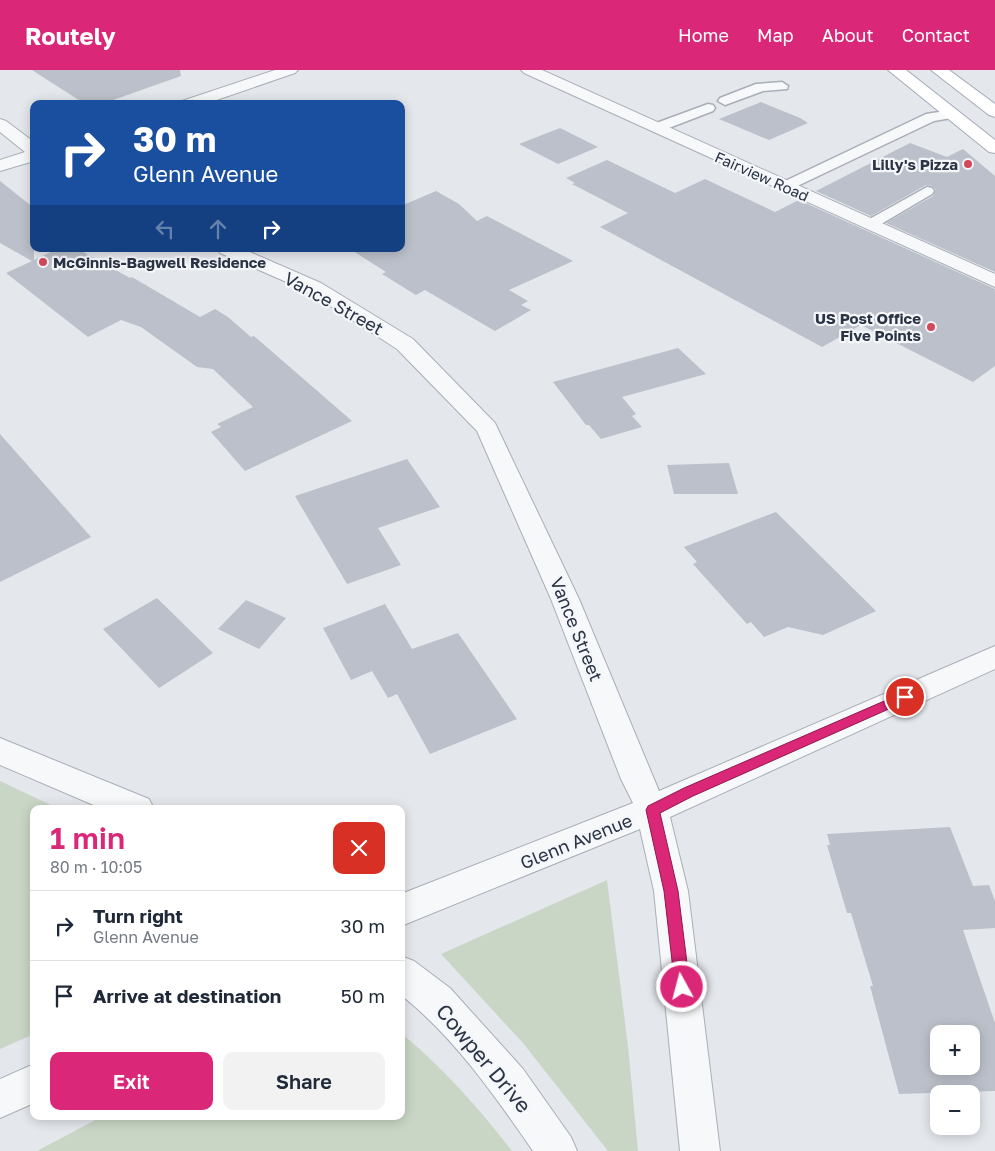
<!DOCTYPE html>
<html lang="en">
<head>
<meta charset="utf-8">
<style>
	:root { --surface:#fff; --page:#f2f2f3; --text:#1f2937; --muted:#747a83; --line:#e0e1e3; --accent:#db2777 }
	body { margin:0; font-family:"Golos Text",sans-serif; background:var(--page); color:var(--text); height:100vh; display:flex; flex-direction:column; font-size:19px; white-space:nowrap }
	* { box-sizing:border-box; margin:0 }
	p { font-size:16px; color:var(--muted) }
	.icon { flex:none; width:28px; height:28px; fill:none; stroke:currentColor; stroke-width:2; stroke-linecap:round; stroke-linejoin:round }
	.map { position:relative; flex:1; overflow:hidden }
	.sheet { position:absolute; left:30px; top:735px; width:375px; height:315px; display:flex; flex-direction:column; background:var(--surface); border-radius:10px; box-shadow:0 2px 12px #0003 }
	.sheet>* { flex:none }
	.top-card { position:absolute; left:30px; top:30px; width:375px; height:152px; border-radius:10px; box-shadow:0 2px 12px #0003; background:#1a4fa0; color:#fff; overflow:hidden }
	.tools { position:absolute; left:930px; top:955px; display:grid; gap:10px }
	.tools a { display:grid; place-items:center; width:50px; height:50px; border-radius:10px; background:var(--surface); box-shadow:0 2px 12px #0003; font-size:25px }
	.pin { position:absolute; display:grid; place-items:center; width:42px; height:42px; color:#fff; margin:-21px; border:2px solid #fff; border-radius:50%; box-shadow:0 1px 5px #0007 }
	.me { position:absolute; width:55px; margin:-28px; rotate:353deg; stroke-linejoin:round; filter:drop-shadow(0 0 4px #0008) }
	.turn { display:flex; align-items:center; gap:18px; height:105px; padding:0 20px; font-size:22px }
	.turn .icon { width:65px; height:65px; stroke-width:2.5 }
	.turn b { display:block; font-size:35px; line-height:42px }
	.lanes { display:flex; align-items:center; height:48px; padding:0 20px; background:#0003; justify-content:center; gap:25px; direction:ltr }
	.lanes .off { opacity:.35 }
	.round { display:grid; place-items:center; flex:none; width:52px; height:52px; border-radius:10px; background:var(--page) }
	.summary { display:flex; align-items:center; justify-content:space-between; height:85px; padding:0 20px }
	h1 { font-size:30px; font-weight:600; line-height:38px; color:var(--accent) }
	.button { display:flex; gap:10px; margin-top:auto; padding:10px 20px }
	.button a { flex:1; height:58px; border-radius:10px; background:var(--accent); color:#fff; font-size:20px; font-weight:600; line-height:58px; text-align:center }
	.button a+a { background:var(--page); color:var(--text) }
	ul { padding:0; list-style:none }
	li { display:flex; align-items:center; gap:15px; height:70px; padding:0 20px; border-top:1px solid var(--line) }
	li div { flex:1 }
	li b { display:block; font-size:19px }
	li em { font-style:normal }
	header { display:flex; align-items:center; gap:30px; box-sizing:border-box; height:70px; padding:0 25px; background:var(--accent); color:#fff }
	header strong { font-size:24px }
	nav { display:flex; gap:28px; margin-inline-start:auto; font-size:18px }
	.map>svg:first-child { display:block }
</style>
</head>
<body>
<header>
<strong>Routely</strong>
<nav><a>Home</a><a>Map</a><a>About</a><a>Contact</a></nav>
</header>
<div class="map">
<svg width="995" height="1081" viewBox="0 0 995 1081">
	<rect width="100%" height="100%" fill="#e4e7ec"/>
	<g fill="#c9d6c5">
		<polygon points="0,711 59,739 34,739 34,964 0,979"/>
		<polygon points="607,810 628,976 638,1081 608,1081 523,973 441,884"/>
		<path d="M401,963C443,998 479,1038 512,1081H37L103,1046H401Z"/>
	</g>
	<g fill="#bbc0ca" fill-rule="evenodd">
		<polygon points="32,0 180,0 181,6 102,34 85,34"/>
		<polygon points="761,32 800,48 808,53 769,70 719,49"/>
		<polygon points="560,58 598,77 558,94 519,74"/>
		<polygon points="910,73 947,87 963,79 995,106 995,202 886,153 933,126 936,120 932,116 926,115 871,146 816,121"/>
		<polygon points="607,90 675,123 705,109 775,142 799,130 995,219 995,296 973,312 861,255 822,277 600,157 628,143 572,114 575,113 566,108"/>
		<polygon points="0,111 34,138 34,190 57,179 78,179 130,208 132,207 200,247 215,239 228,247 251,267 254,266 352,351 245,401 211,362 221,357 217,354 253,337 213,299 197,297 141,257 121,250 88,267 6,203 32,191 0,173"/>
		<polygon points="436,121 459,134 477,151 487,146 573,191 509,220 528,231 521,235 531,240 495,261 425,220 416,225 382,204 386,202 350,179 401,179 401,136"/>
		<polygon points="678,278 706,304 622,327 636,344 632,346 642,357 601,369 589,355 586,355 553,312"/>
		<polygon points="0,364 91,467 0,512"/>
		<polygon points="407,389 440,437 378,458 401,495 347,514 295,426"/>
		<polygon points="729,393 738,424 674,424 667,395"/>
		<polygon points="776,442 876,541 823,565 788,557 764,567 751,552 747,554 693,494 697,492 684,477"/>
		<polygon points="157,528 213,583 159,618 103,559"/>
		<polygon points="246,530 286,548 259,579 218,559"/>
		<polygon points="385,534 412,579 458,563 517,649 430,684 397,624 388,628 372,601 351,610 323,558"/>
		<path d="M950,757L973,816L989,815L995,831V858L963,860L995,953V1021L899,1024L870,916H873L851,843H847L827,775H830L827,764ZM939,964H971V996H939Z"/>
	</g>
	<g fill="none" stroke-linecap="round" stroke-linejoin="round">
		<defs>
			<g id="service">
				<polygon points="782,12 788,16 787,19 763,21 725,35 718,31 720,28 756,14"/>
				<polygon points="708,34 713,35 715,38 713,41 661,61 656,62 649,58 651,55"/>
				<polygon points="952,40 959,44 957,47 934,51 791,119 781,119 779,116 781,113 926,44"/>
				<polygon points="927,117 932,118 934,121 932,124 876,157 866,157 863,154 866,151"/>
			</g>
			<g id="minor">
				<polygon points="275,0 298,0 295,3 205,34 180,34 182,31"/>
				<polygon points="0,49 6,51 34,72 34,91 0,101 0,90 25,82 0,62"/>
				<polygon points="218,179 243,179 321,213 413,269 495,353 579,529 659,721 995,576 995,599 670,747 688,821 720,1081 680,1081 654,821 640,759 401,856 401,824 633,733 621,709 551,529 477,361 397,279 307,221 220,183"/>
				<polygon points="0,668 149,729 154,739 103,739 0,695"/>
				<path d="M401,886L414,891L450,918L523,999L571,1067L577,1081H533C495,1026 454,967 401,925Z"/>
				<polygon points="34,994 34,1033 0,1048 0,1009"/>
			</g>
			<polygon id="tertiary" points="521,0 542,0 995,204 995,217 524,3"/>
			<g id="primary">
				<polygon points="888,0 906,0 995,70 995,83 989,82"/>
				<polygon points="931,0 949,0 995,34 995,47 989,45"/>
			</g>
		</defs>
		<use href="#service" stroke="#a9aeb7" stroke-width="3"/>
		<use href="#minor" stroke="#a9aeb7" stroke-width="2"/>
		<use href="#tertiary" stroke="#a9aeb7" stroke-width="2"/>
		<use href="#primary" stroke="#a3abb8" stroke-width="2"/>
		<use href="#service" fill="#f7f8fa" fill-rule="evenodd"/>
		<use href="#minor" fill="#f7f8fa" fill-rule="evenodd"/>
		<use href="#tertiary" fill="#f7f8fa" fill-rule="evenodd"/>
		<use href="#primary" fill="#fff" fill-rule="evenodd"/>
	</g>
	<polygon fill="#db2777" stroke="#8e194d" points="905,622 909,623 911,627 909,630 693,726 660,743 678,821 690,917 688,923 682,925 677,923 675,917 664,821 646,740 648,736 684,718"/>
	<g fill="#d1495b" stroke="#f4f6f9" stroke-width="2">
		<circle cx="968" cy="94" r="5"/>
		<circle cx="43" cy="192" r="5"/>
		<circle cx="931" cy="257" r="5"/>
	</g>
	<g text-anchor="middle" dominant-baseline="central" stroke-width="4.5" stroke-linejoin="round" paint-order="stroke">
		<g font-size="15" font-weight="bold" fill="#2b3445" stroke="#f4f6f9" text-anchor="end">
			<text x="958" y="94">Lilly's Pizza</text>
			<text x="53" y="192" text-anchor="start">McGinnis-Bagwell Residence</text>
			<text x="921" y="248">US Post Office<tspan x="921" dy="17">Five Points</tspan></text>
		</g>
		<g font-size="15" fill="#2b3445" stroke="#f4f6f9">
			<text transform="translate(762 106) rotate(24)">Fairview Road</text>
		</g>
		<g font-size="18" fill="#2b3445" stroke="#f4f6f9">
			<text transform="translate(334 233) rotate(29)">Vance Street</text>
			<text transform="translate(577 559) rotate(68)">Vance Street</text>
			<text transform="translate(576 771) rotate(-22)">Glenn Avenue</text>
		</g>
		<g font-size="21" fill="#2b3445" stroke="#f4f6f9">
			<text transform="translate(484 988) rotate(50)">Cowper Drive</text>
		</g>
	</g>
</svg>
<div class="tools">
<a>+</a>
<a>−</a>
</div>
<div class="pin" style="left:905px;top:627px;background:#d93025"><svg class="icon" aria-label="arrive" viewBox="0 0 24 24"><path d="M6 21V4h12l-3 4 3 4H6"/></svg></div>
<svg class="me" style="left:682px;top:917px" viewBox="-20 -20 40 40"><circle r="17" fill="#db2777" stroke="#fff" stroke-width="3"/><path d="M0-11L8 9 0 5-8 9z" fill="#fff"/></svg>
<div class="top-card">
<div class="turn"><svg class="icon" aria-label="right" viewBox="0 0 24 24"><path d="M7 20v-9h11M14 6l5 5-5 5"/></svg><div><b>30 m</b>Glenn Avenue</div></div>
<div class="lanes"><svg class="icon off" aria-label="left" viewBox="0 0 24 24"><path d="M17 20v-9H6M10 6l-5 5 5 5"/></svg><svg class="icon off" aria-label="ahead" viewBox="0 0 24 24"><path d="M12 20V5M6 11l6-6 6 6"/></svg><svg class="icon" aria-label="right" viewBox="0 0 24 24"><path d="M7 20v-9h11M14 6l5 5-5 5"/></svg></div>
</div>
<section class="sheet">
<div class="summary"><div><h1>1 min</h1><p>80 m · 10:05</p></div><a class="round" style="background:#d93025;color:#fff"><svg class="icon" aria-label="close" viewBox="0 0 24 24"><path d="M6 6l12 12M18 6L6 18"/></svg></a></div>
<ul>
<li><svg class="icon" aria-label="right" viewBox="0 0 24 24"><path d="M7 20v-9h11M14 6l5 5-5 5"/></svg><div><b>Turn right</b><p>Glenn Avenue</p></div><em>30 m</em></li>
<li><svg class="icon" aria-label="arrive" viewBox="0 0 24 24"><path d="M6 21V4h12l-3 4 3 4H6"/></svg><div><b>Arrive at destination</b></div><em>50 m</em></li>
</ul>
<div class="button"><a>Exit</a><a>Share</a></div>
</section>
</div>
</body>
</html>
